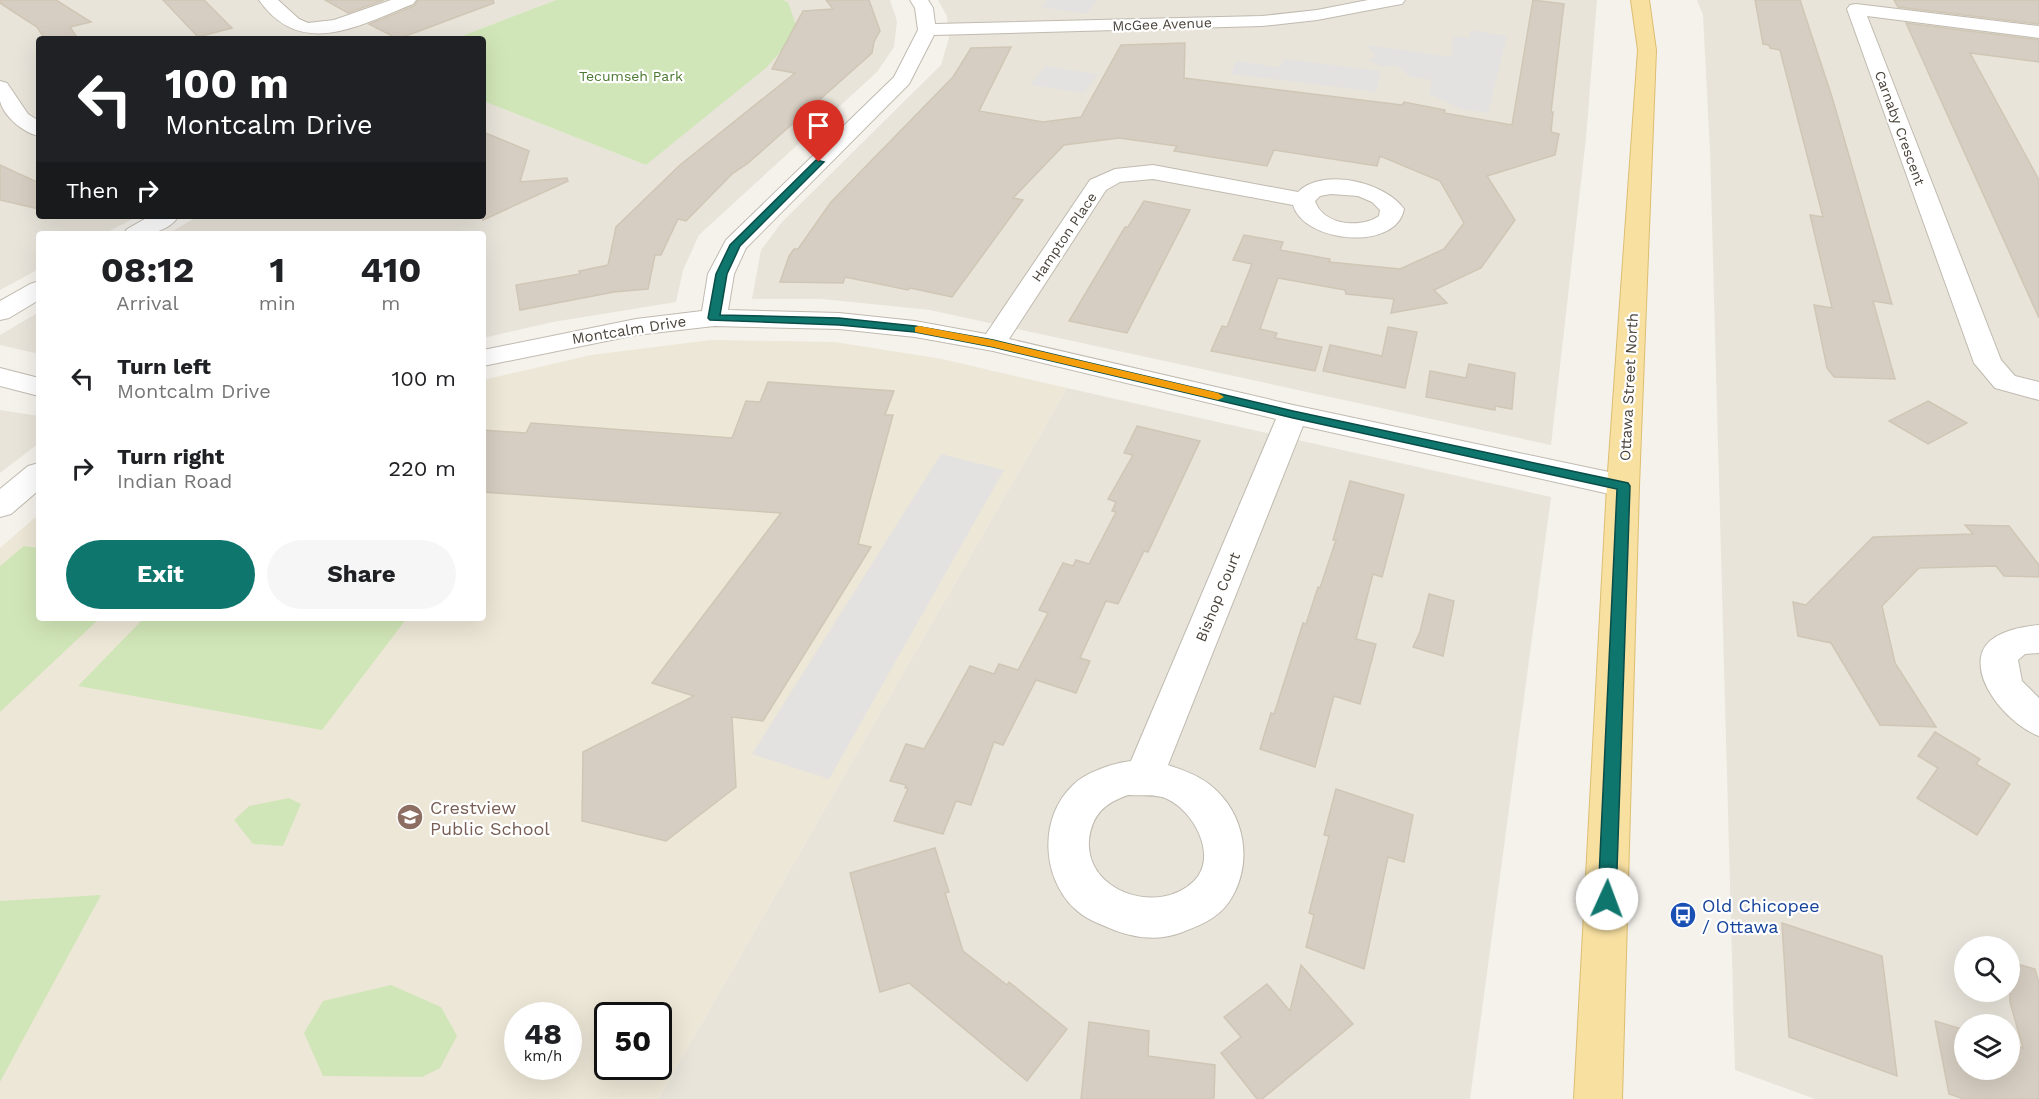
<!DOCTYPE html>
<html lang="en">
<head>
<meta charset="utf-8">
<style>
	:root { --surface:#fff; --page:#f6f6f6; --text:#202124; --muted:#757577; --accent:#0f766e }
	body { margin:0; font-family:"Work Sans",sans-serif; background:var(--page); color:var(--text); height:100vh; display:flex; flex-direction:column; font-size:22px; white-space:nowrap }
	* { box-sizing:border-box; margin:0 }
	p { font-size:20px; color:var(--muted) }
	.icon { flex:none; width:33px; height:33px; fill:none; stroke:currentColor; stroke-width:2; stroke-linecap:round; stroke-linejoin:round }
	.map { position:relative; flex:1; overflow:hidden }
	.sheet { position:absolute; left:36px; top:231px; width:450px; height:390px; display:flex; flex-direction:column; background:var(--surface); border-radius:6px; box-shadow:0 6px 24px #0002 }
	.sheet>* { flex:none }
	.guide { position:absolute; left:36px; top:36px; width:450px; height:183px; border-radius:6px; box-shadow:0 6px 24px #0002; background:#202124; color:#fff; overflow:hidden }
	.fabs { position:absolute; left:1954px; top:936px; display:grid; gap:12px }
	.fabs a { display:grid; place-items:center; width:66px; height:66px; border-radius:50%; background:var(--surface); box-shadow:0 6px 24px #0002; font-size:30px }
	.speed { position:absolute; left:504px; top:1002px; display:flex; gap:12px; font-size:30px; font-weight:700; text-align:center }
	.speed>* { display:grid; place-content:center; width:78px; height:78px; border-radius:50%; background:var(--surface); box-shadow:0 6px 24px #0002; line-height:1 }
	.speed small { font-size:15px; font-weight:400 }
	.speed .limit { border:3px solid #111; border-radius:9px; background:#fff; color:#111 }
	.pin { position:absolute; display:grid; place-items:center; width:51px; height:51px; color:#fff; margin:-62px -26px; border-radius:50% 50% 50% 0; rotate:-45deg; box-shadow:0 0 6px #0007 }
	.pin .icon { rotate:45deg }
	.me { position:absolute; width:66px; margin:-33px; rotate:2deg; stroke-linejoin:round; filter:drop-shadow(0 0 4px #0008) }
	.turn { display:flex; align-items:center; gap:21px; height:126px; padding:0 30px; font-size:27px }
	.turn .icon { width:78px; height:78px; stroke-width:2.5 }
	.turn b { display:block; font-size:42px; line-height:51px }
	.then { display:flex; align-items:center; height:57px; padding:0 30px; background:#0003; gap:12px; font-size:22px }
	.eta { display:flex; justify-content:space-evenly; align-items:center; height:102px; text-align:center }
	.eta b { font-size:36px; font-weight:700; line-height:42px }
	.cta { display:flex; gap:12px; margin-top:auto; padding:12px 30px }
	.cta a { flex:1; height:69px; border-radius:36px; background:var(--accent); color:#fff; font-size:24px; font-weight:700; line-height:69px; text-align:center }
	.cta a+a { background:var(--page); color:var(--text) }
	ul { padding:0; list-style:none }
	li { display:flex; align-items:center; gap:18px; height:90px; padding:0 30px }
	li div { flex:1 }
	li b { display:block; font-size:22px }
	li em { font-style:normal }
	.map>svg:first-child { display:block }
</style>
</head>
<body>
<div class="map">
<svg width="2039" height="1099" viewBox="0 0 2039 1099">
	<rect width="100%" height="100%" fill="#f5f2ec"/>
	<g fill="#e8e4da" fill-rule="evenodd">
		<polygon points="0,0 556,0 454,39 39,39 39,216 138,216 104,234 39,234 39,269 0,290"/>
		<polygon points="783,0 890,0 897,21 894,47 877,72 699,235 683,270 676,302 553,322 483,338 483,234 168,234 198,216 483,216 483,101 646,165 788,2"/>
		<polygon points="938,0 1597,0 1586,138 1551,445 930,310 822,299 752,299 761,250 782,222 941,65 949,38 947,16"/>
		<path d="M1697,0H2039V1099H1815L1735,1070L1710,150L1703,15ZM1965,946H2010V992H1965ZM1965,1024H2010V1070H1965Z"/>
		<polygon points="39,312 39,354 0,345 0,335"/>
		<polygon points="1067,388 1551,497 1470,1099 658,1099"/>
		<polygon points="0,410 39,416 39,443 0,473"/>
	</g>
	<path fill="#ede7d7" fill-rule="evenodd" d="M711,340L835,342L942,359L1067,388L658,1099H0V548L39,514V618H483V380L591,355ZM518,1016H568V1066H518ZM608,1016H658V1066H608Z"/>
	<g fill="#d1e6b8">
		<polygon points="556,0 783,0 788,2 796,25 785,47 766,68 646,165 483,101 483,39 454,39"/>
		<polygon points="24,546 39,548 39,618 100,618 0,712 0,566"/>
		<polygon points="144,618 407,618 322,730 78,686"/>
		<polygon points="289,798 301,804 283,846 253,844 234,820 249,806"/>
		<polygon points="101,895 0,1082 0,901"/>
		<polygon points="391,985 441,1007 457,1036 440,1068 422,1077 323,1076 304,1033 323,1001"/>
	</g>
	<g fill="#e4e2e0">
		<polygon points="1047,0 1097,0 1086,14 1041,7"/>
		<polygon points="1470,30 1507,36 1488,113 1461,109 1429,94 1432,80 1411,77 1396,65 1381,67 1368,59 1376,57 1367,45 1452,57 1453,36 1469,38"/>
		<polygon points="1284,59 1381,71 1376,92 1231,74 1236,61 1280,67"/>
		<polygon points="1045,66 1098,74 1084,93 1030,85"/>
		<polygon points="941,454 1004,470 829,779 752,754"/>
	</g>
	<g fill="#d6cec2" stroke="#d0c6b5" stroke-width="1.5">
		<polygon points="0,0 56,0 91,22 70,27 78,39 45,39 37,27 0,3"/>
		<polygon points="163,0 204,0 232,28 198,37"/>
		<polygon points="325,0 384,0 348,13"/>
		<polygon points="418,0 493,0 494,3 398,39 369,24 414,6"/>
		<polygon points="826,0 869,0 880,31 874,42 872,53 747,164 733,173 686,221 678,219 661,255 655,255 648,289 614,292 520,310 516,285 580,274 579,271 608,265 616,227 680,165 795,73 772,69 803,11 833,9"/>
		<polygon points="1533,0 1564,4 1551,112 1553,112 1551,132 1559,134 1555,155 1487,176 1515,220 1481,268 1434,290 1447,303 1391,313 1394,299 1346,294 1345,290 1278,278 1260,329 1277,333 1275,338 1322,347 1315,371 1211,351 1222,326 1227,327 1252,264 1233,260 1244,235 1283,242 1280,250 1330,259 1329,262 1400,269 1444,249 1464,223 1440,181 1380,156 1377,166 1274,150 1267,166 1174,151 1177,146 1119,138 1064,145 1013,198 1023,200 952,297 910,288 908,290 845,277 843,283 780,282 789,256 794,249 798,249 831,202 953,77 971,48 1011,47 979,111 1043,122 1081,117 1121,45 1185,43 1184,78 1402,105 1404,102 1445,110 1444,113 1512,125"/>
		<polygon points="1755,0 1800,0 1832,97 1892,304 1873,301 1895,379 1834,377 1827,368 1814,305 1832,308 1810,215 1823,217 1780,50 1770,48 1769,45 1763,44"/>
		<polygon points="1894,0 2039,0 2039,24 1898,7"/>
		<polygon points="1906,23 2039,40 2039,62 1970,53 2039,180 2039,318"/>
		<polygon points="483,132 529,151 520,182 567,178 568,181 483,220"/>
		<polygon points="0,165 39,183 39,209 0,200"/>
		<polygon points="1144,201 1190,210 1127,333 1069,321 1125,227 1128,227"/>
		<polygon points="1388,327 1417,332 1405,388 1323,371 1330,345 1382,356"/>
		<polygon points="1469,364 1515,373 1512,409 1495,406 1495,410 1426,397 1430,371 1466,378"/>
		<polygon points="768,382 894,391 885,415 893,415 858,544 871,547 763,721 732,717 736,787 666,841 582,821 583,752 694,696 652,683 781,513 483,492 483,430 526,433 531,423 732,438 746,401 760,402"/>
		<polygon points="1928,401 1967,423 1928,444 1889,421"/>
		<polygon points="1137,426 1200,441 1148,552 1144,551 1118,604 1106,601 1080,658 1090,661 1076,693 1036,680 1003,745 994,742 971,805 956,801 943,834 894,821 908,788 905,788 906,785 890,781 906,744 924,749 970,666 994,674 999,664 1018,670 1048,613 1039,610 1063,563 1073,566 1076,560 1089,564 1116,512 1112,511 1116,502 1108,499 1133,455 1124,453"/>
		<polygon points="1350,481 1404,495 1382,577 1373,574 1356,639 1376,644 1360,704 1334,696 1315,767 1260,749 1271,713 1274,714 1303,623 1306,624 1318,587 1320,588 1336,540 1333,540"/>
		<polygon points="1965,525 2009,526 2039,565 2039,577 2004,576 1996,566 1919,568 1882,606 1895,663 1936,727 1880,725 1831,643 1798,636 1793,602 1806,605 1873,537 1973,534"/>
		<polygon points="1429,594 1454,601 1443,656 1413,647 1420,632"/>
		<polygon points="1935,732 1980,759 1976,764 2010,784 1977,835 1917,798 1938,768 1918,756"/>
		<polygon points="1336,789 1413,815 1404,862 1388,857 1364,969 1306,947 1314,915 1309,913 1329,836 1324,835"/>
		<polygon points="935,848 949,892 945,893 963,951 1007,985 1009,982 1067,1029 1027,1081 909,983 880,992 850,873"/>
		<polygon points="1782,923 1882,956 1897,1076 1789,1037"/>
		<polygon points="2010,962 2035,969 2039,983 2039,1099 1964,1099 1949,1094 1935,1021 1965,1030 1965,1070 2010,1070 2010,1044 2023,1048 2010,1002"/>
		<polygon points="1301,965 1353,1024 1262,1099 1257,1099 1221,1053 1241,1037 1224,1017 1267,984 1290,1011"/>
		<polygon points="1089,1022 1149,1031 1148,1056 1215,1065 1214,1099 1081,1099"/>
	</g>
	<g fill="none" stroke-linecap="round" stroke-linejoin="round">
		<defs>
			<g id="minor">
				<path d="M259,0H278L299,19L308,23L334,20L391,0H416L413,4C360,25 301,60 259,0Z"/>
				<path d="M910,0H928L933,8L935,24L1262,16L1317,10L1368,0H1405L1402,4L1396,5L1317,20L1262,26L934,35L909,84L746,248L734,274L728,310L839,313L915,321L986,334L1090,180L1115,169L1153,165L1298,192C1323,167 1385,182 1404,209C1396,252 1304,243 1293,205L1153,179L1120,182L1106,190L1009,339L1293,405L1623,475L1634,478L1639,486L1634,494L1623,497L1303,426L1168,765C1183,770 1197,775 1209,784C1246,813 1254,864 1229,902C1217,919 1199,926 1180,933C1158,941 1135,938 1114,930C1100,924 1085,919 1074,908C1041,876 1039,817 1073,785C1086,772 1113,763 1131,761L1276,419L993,351L915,337L839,329L714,326L636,335L483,366V350L636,319L702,311L708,274L726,240L894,77L918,30L915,8ZM1331,194L1358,196L1372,202L1380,210L1379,216C1360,229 1323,225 1315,201L1320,196ZM1128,795C1140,796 1154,794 1165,798C1193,809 1219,856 1194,881C1159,916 1085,892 1089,840C1092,814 1105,803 1128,795Z"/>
				<polygon points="1856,4 2039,26 2039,38 1867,16 2001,360 2015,376 2039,382 2039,400 1995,388 1974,363 1847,9 1850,5"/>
				<path d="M0,81L7,83L28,114L39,121V136C24,133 4,117 0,101C0,95 0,87 0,81Z"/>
				<path d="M150,216H179C166,235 144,234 124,234L127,229Z"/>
				<polygon points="39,281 39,300 9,318 0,320 0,301 30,284"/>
				<polygon points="0,368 39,378 39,396 0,386"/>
				<polygon points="39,463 39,490 11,514 0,517 0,489 28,466"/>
				<path d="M2039,625V653L2025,654L2018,660L2022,681L2039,698V736C2013,727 1976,688 1981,657C1985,633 2019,627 2039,625Z"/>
			</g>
			<polygon id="major" points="1631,0 1649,0 1656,50 1639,486 1622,1099 1574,1099 1607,486 1638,50"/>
		</defs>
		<use href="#minor" stroke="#c0baaf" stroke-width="2"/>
		<use href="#major" stroke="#ddbe71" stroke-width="2"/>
		<use href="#minor" fill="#fff" fill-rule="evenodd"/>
		<use href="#major" fill="#f8e0a1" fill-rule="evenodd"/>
	</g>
	<polygon fill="#0f766e" stroke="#0a4d48" stroke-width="1.5" points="816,160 824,162 740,246 727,274 720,315 839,318 915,326 993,340 1293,411 1628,483 1630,486 1616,899 1613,905 1607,907 1601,905 1598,899 1617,489 1293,418 993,347 915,332 839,325 710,320 708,318 716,274 730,245"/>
	<polygon fill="#f59e0b" points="919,326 993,340 1218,393 1224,397 1218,400 993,347 915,332 915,327"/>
	<defs>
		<symbol id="school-disc" viewBox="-11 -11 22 22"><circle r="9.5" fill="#8d6e63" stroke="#fff"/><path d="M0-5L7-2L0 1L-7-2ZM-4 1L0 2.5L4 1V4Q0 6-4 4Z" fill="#fff"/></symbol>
		<symbol id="bus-disc" viewBox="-11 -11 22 22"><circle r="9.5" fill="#1a4fb4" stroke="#fff"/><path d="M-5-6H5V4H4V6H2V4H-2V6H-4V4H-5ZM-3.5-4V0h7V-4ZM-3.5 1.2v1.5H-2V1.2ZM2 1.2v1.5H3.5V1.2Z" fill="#fff"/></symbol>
	</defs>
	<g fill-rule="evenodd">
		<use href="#school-disc" x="395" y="802" width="30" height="30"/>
		<use href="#bus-disc" x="1668" y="900" width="30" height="30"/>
	</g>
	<g text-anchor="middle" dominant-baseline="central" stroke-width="4.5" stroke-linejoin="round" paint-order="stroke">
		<g font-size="14" fill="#49433a" stroke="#fff">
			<text transform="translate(1162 24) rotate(-2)">McGee Avenue</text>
			<text transform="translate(1900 128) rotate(70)">Carnaby Crescent</text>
			<text transform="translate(1064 237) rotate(-56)">Hampton Place</text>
		</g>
		<g font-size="14" fill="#4a782f" stroke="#fff">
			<text x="631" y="76">Tecumseh Park</text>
		</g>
		<g font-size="15" fill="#49433a" stroke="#fff">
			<text transform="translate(629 330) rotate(-9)">Montcalm Drive</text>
			<text transform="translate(1629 387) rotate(-87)">Ottawa Street North</text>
			<text transform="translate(1218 597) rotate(-68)">Bishop Court</text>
		</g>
		<g font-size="18" fill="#785e54" stroke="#fff" text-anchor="start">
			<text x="430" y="807">Crestview<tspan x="430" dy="21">Public School</tspan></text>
		</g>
		<g font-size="18" fill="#164399" stroke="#fff" text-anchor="start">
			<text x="1702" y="905">Old Chicopee<tspan x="1702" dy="21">/ Ottawa</tspan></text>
		</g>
	</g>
</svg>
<div class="fabs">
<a><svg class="icon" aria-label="search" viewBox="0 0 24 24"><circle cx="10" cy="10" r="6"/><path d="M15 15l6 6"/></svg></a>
<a><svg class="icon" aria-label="layers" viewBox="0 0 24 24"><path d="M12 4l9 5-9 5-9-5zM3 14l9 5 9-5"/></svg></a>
</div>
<div class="speed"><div>48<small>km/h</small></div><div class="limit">50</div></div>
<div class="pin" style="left:819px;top:162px;background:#d93025"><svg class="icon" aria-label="arrive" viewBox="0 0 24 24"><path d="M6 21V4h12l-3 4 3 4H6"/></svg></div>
<svg class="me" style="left:1607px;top:899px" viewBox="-20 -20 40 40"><circle r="19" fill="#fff"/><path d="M0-13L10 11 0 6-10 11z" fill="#0f766e"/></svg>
<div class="guide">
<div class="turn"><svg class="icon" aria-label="left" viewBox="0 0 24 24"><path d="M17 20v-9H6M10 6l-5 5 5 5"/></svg><div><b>100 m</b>Montcalm Drive</div></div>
<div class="then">Then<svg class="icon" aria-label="right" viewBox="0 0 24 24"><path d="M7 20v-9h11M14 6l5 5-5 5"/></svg></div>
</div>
<section class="sheet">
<div class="eta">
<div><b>08:12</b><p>Arrival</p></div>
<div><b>1</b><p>min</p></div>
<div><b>410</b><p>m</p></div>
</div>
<ul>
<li><svg class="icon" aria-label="left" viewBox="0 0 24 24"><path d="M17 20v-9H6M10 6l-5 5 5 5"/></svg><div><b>Turn left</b><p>Montcalm Drive</p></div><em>100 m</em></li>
<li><svg class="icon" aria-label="right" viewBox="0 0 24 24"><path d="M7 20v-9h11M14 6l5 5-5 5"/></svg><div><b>Turn right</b><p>Indian Road</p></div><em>220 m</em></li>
</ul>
<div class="cta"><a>Exit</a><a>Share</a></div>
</section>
</div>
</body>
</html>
